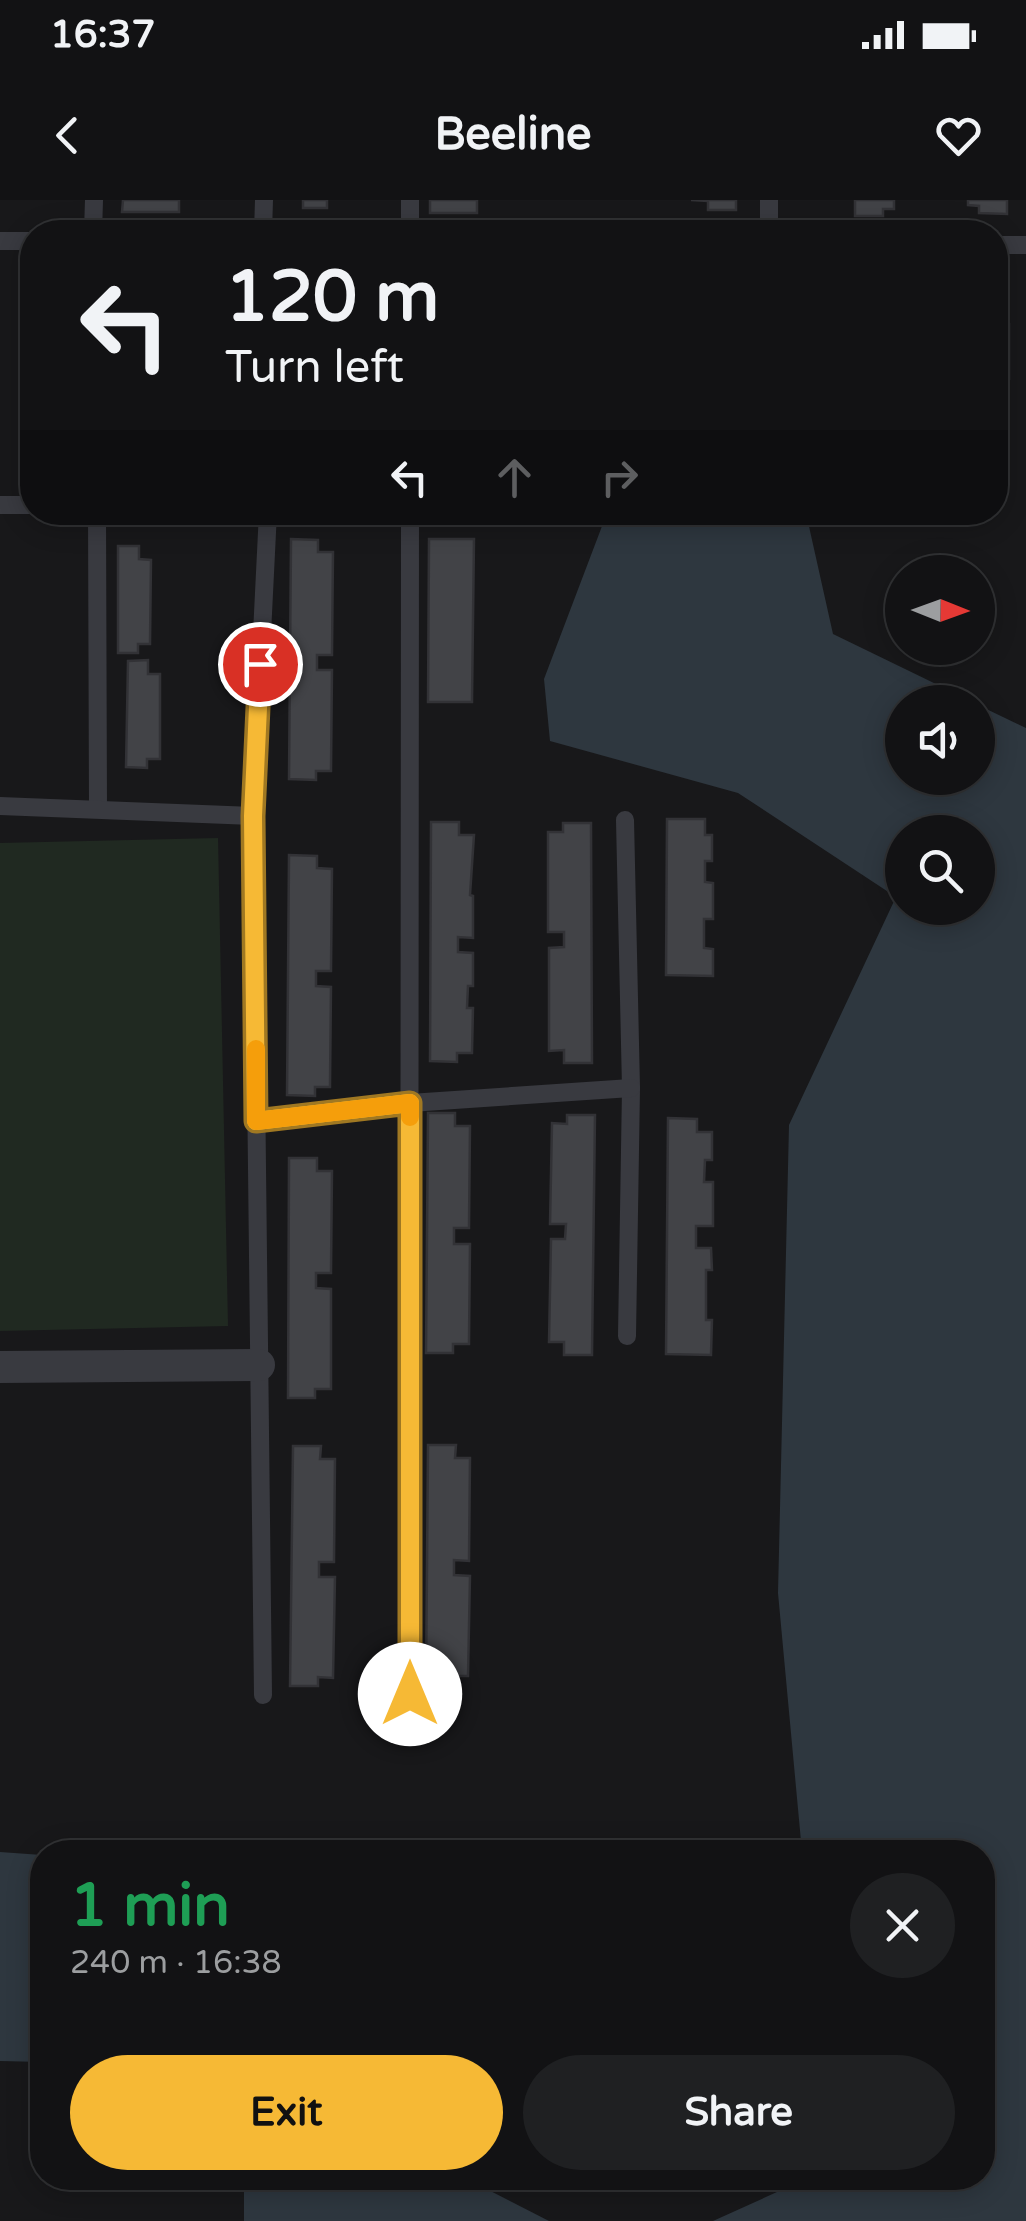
<!DOCTYPE html>
<html lang="en">
<head>
<meta charset="utf-8">
<style>
	:root { --surface:#121214; --page:#1f2022; --text:#f1f3f6; --muted:#9c9ea0; --line:#313234; --accent:#f6b935 }
	body { margin:0; font-family:"Varela Round",sans-serif; background:var(--page); color:var(--text); height:100vh; display:flex; flex-direction:column; font-size:38px; white-space:nowrap }
	* { box-sizing:border-box; margin:0 }
	p { font-size:32px; color:var(--muted) }
	.icon { flex:none; width:55px; height:55px; fill:none; stroke:currentColor; stroke-width:2; stroke-linecap:round; stroke-linejoin:round }
	.map { position:relative; flex:1; overflow:hidden }
	.panel { position:absolute; left:30px; top:1640px; width:965px; height:350px; display:flex; flex-direction:column; background:var(--surface); border-radius:40px; box-shadow:0 5px 25px #0003,0 0 0 2px var(--line) }
	.panel>* { flex:none }
	.hud { position:absolute; left:20px; top:20px; width:988px; height:305px; border-radius:40px; box-shadow:0 5px 25px #0003,0 0 0 2px var(--line); background:#121214; color:var(--text); overflow:hidden }
	.needle { width:65px; rotate:91deg }
	.fabs { position:absolute; left:885px; top:355px; display:grid; gap:20px }
	.fabs a { display:grid; place-items:center; width:110px; height:110px; border-radius:50%; background:var(--surface); box-shadow:0 5px 25px #0003,0 0 0 2px var(--line); font-size:50px }
	.pin { position:absolute; display:grid; place-items:center; width:85px; height:85px; color:#fff; margin:-42px; border:5px solid #fff; border-radius:50%; box-shadow:0 2px 10px #0007 }
	.me { position:absolute; width:110px; margin:-55px; rotate:0deg; stroke-linejoin:round; filter:drop-shadow(0 0 8px #0008) }
	.turn { display:flex; align-items:center; gap:35px; height:210px; padding:0 40px; font-size:45px }
	.turn .icon { width:130px; height:130px; stroke-width:2.5 }
	.turn b { display:block; font-size:70px; line-height:85px }
	.lanes { display:flex; align-items:center; height:95px; padding:0 40px; background:#0003; justify-content:center; gap:50px; direction:ltr }
	.lanes .off { opacity:.35 }
	.round { display:grid; place-items:center; flex:none; width:105px; height:105px; border-radius:52px; background:var(--page) }
	.headline { display:flex; align-items:center; justify-content:space-between; height:170px; padding:0 40px }
	h1 { font-size:60px; font-weight:700; line-height:75px; color:#1e9e55 }
	.action { display:flex; gap:20px; margin-top:auto; padding:20px 40px }
	.action a { flex:1; height:115px; border-radius:60px; background:var(--accent); color:#111; font-size:40px; font-weight:700; line-height:115px; text-align:center }
	.action a+a { background:var(--page); color:var(--text) }
	.status { display:flex; justify-content:space-between; align-items:center; height:70px; padding:0 50px; background:var(--surface); direction:ltr }
	.status svg { height:28px; fill:currentColor }
	header { display:flex; justify-content:space-between; align-items:center; height:130px; padding:0 40px; background:var(--surface); font-size:45px; font-weight:700 }
	.map>svg:first-child { display:block }
</style>
</head>
<body>
<div class="status"><b>16:37</b><svg viewBox="0 0 49 12"><path d="M0 12V9h3v3zM5 12V6h3v6zM10 12V3h3v9zM15 12V0h3v12zM26 1h20v11H26zM47 4h2v5h-2z"/></svg></div>
<header><svg class="icon" aria-label="back" viewBox="0 0 24 24"><path d="M15 5l-7 7 7 7"/></svg>Beeline<svg class="icon" aria-label="heart" viewBox="0 0 24 24"><path d="M12 20l-8-8c-3-5 5-10 8-4 3-6 11-1 8 4z"/></svg></header>
<div class="map">
<svg width="1026" height="2021" viewBox="0 0 1026 2021">
	<rect width="100%" height="100%" fill="#18181a"/>
	<polygon fill="#202921" points="218,638 228,1126 0,1131 0,643"/>
	<g fill="#2e373f" fill-rule="evenodd">
		<path d="M607,313H806L833,434L973,502H902V578H978V505L1026,528V2021H713L808,1978H982V1652H802L778,1393L789,925L896,697L738,593L550,541L544,479ZM902,632H978V708H902Z"/>
		<polygon points="0,1652 42,1655 42,1862 0,1861"/>
		<polygon points="244,1978 465,1978 549,2021 244,2021"/>
	</g>
	<g fill="#424347" stroke="#323236" stroke-width="2.5">
		<polygon points="123,0 179,0 179,12 122,12"/>
		<rect x="303" y="0" width="24" height="8"/>
		<rect x="430" y="0" width="47" height="13"/>
		<polygon points="691,0 736,0 736,10 708,10 708,1"/>
		<polygon points="855,0 894,0 894,9 883,9 883,16 855,16"/>
		<polygon points="968,0 1007,0 1007,14 979,13 979,6 968,5"/>
		<polygon points="995,87 1002,87 1002,124 1009,124 1009,179 1002,179 1002,210 995,210"/>
		<rect x="430" y="312" width="36" height="4"/>
		<polygon points="291,339 318,340 318,352 333,352 332,455 317,455 317,470 332,470 331,571 316,571 316,580 289,579"/>
		<polygon points="429,339 474,339 472,502 428,502"/>
		<polygon points="118,346 139,346 139,359 151,360 150,444 138,444 138,453 118,453"/>
		<polygon points="148,460 148,474 160,474 160,559 147,559 147,568 126,567 128,461"/>
		<polygon points="667,619 705,619 705,635 712,635 712,661 705,661 705,682 713,683 713,719 704,719 704,748 713,749 713,776 666,775"/>
		<polygon points="431,622 459,622 459,635 474,635 470,695 473,696 473,738 458,737 458,752 473,753 473,786 468,786 467,808 473,808 472,853 457,853 457,862 430,861"/>
		<polygon points="563,623 591,623 592,863 564,863 564,850 549,851 549,748 564,747 564,732 548,732 548,632 563,632"/>
		<polygon points="289,655 317,656 317,668 332,669 331,771 316,771 316,786 331,787 330,887 315,887 315,896 287,895"/>
		<polygon points="428,913 455,913 455,926 470,926 469,1028 454,1028 454,1044 470,1044 469,1144 453,1144 453,1153 426,1153"/>
		<polygon points="567,915 595,915 592,1155 564,1155 564,1142 549,1142 551,1039 565,1039 566,1024 550,1024 552,923 567,924"/>
		<polygon points="668,918 697,919 697,932 712,932 712,960 705,960 704,982 713,982 713,1026 696,1026 696,1048 711,1048 712,1070 706,1070 706,1120 712,1120 711,1155 666,1154"/>
		<polygon points="289,958 317,958 317,971 332,971 331,1073 316,1073 316,1088 331,1089 331,1189 315,1189 315,1198 288,1198"/>
		<polygon points="428,1245 456,1245 455,1258 470,1258 469,1361 454,1360 454,1375 470,1376 468,1476 453,1476 453,1485 426,1484"/>
		<polygon points="293,1246 321,1246 320,1259 335,1259 334,1362 319,1362 319,1377 335,1377 333,1478 318,1477 318,1486 290,1486"/>
	</g>
	<g fill="none" stroke-linecap="round" stroke-linejoin="round">
		<g stroke="#393a40" stroke-width="18">
			<polyline points="93,32 94,0"/>
			<polyline points="263,32 264,0"/>
			<polyline points="410,32 410,0"/>
			<polyline points="769,32 769,0"/>
			<polyline points="0,41 32,41"/>
			<polyline points="995,45 1026,45"/>
			<polyline points="0,305 32,305"/>
			<polyline points="97,312 98,609"/>
			<polyline points="0,606 253,616"/>
			<polyline points="625,620 631,888 627,1136"/>
			<polyline points="256,921 410,903 631,888"/>
			<polyline points="409,1494 410,312"/>
			<polyline points="263,1495 253,616 268,312"/>
		</g>
		<polyline stroke="#393a40" stroke-width="32" points="0,1167 259,1165"/>
	</g>
	<g fill="none" stroke-linecap="round" stroke-linejoin="round">
		<defs>
			<polyline id="route" points="260,464 253,616 256,921 410,903 410,1494"/>
		</defs>
		<use href="#route" stroke="#a07822" stroke-width="25"/>
		<use href="#route" stroke="#f6b935" stroke-width="18"/>
		<polyline stroke="#f59e0b" stroke-width="18" points="256,849 256,921 410,903 410,917"/>
	</g>
</svg>
<div class="fabs">
<a><svg class="needle" viewBox="-14 -14 28 28"><path d="M0-13l5 13h-10z" fill="#e53935"/><path d="M0 13l5-13h-10z" fill="#9c9ea0"/></svg></a>
<a><svg class="icon" aria-label="sound" viewBox="0 0 24 24"><path d="M4 9h4l5-4v14l-5-4H4zM17 9q2 3 0 6"/></svg></a>
<a><svg class="icon" aria-label="search" viewBox="0 0 24 24"><circle cx="10" cy="10" r="6"/><path d="M15 15l6 6"/></svg></a>
</div>
<div class="pin" style="left:260px;top:464px;background:#d93025"><svg class="icon" aria-label="arrive" viewBox="0 0 24 24"><path d="M6 21V4h12l-3 4 3 4H6"/></svg></div>
<svg class="me" style="left:410px;top:1494px" viewBox="-20 -20 40 40"><circle r="19" fill="#fff"/><path d="M0-13L10 11 0 6-10 11z" fill="#f6b935"/></svg>
<div class="hud">
<div class="turn"><svg class="icon" aria-label="left" viewBox="0 0 24 24"><path d="M17 20v-9H6M10 6l-5 5 5 5"/></svg><div><b>120 m</b>Turn left</div></div>
<div class="lanes"><svg class="icon" aria-label="left" viewBox="0 0 24 24"><path d="M17 20v-9H6M10 6l-5 5 5 5"/></svg><svg class="icon off" aria-label="ahead" viewBox="0 0 24 24"><path d="M12 20V5M6 11l6-6 6 6"/></svg><svg class="icon off" aria-label="right" viewBox="0 0 24 24"><path d="M7 20v-9h11M14 6l5 5-5 5"/></svg></div>
</div>
<section class="panel">
<div class="headline"><div><h1>1 min</h1><p>240 m · 16:38</p></div><a class="round"><svg class="icon" aria-label="close" viewBox="0 0 24 24"><path d="M6 6l12 12M18 6L6 18"/></svg></a></div>
<div class="action"><a>Exit</a><a>Share</a></div>
</section>
</div>
</body>
</html>
